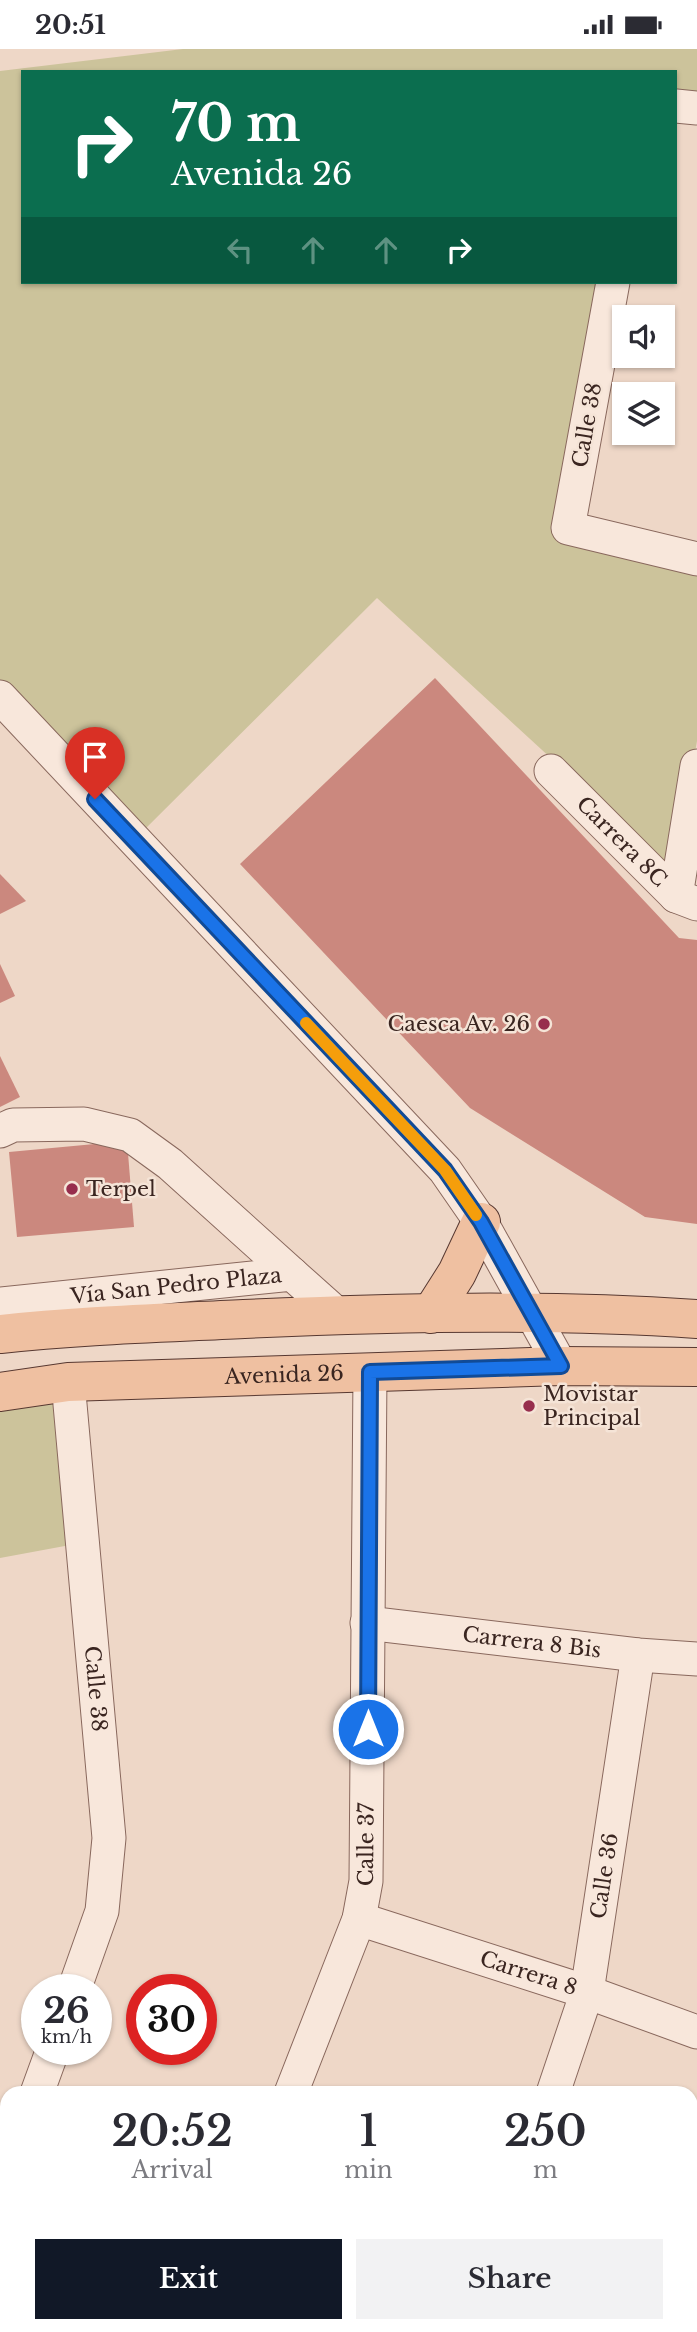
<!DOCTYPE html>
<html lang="en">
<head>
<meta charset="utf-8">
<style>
	:root { --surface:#fff; --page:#f2f2f3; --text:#2b2b33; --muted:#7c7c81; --accent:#111827 }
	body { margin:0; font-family:"Libre Baskerville",serif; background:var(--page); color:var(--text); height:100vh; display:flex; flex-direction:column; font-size:26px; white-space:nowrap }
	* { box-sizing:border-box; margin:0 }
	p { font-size:23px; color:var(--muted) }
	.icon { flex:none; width:38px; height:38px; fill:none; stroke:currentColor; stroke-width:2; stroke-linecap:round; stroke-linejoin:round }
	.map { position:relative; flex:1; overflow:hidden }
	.panel { position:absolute; left:0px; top:2037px; width:698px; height:247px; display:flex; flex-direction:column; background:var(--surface); border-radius:21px 21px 0 0; box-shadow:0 2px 5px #0004 }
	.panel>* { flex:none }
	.top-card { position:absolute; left:21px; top:21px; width:656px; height:214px; border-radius:0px; box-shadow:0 2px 5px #0004; background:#0b6e4f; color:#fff; overflow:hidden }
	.fabs { position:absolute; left:612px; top:256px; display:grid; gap:14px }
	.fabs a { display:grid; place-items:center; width:63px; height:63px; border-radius:0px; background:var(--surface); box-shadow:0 2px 5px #0004; font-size:35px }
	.speed { position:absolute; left:21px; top:1925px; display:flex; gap:14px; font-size:35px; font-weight:700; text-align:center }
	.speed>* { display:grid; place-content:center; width:91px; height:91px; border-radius:50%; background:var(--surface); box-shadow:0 2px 5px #0004; line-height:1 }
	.speed small { font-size:18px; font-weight:400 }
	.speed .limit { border:10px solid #d22; background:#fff; color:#111 }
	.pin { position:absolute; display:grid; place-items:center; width:60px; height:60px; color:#fff; margin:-72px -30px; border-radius:50% 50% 50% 0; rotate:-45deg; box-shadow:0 0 7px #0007 }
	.pin .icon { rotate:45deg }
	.me { position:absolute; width:77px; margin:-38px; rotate:0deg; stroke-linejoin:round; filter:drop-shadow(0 0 5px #0008) }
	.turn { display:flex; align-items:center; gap:24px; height:147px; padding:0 35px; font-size:32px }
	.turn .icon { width:91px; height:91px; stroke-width:2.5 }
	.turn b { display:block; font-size:49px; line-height:60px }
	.lanes { display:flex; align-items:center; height:66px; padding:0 35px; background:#0003; justify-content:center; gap:35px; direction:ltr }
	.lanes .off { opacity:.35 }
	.eta { display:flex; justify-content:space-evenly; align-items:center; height:119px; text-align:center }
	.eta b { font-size:42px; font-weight:600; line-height:49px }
	.primary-button { display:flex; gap:14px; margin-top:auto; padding:14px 35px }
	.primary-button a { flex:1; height:80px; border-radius:0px; background:var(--accent); color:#fff; font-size:28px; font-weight:600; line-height:80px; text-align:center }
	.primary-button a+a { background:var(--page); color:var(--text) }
	.status { display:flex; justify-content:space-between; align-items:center; height:49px; padding:0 35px; background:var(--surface); direction:ltr }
	.status svg { height:19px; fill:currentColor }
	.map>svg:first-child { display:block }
</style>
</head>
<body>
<div class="status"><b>20:51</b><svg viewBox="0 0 49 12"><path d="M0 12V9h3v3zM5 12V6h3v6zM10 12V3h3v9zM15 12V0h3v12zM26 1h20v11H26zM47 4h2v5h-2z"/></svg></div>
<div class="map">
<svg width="697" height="2283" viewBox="0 0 697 2283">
	<rect width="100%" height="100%" fill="#eed7c7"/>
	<g fill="#ccc39b">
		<polygon points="183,0 697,0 697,58 676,56 676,23 23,23 23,233 613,233 568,478 697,510 697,692 673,825 554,712 377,549 134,791 0,641 0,22"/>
		<polygon points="68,1333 81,1494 0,1509 0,1343"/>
		<polygon points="7,2143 7,2277 199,2277 197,2283 0,2283 0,2163"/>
	</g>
	<g fill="#cb887e">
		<polygon points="435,629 679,889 697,891 697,1175 645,1168 470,1059 240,815"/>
		<polygon points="0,825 26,852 0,865"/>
		<polygon points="0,915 15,947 0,954"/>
		<polygon points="0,1007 20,1048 0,1058"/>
		<polygon points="127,1092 134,1178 17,1188 9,1103"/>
	</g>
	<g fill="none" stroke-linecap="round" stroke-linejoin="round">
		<defs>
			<g id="minor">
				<polyline points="676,57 697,59"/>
				<polyline points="613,233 568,479 697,510"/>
				<polyline points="0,648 445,1121 481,1173 561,1317"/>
				<path id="s1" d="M551,722L676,847L697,855"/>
				<polyline points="676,847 697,717"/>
				<polyline points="0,1082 13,1076 84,1075 130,1086 170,1115 292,1225"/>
				<path id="s2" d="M0,1255L292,1225L338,1266"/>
				<path id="s3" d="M68,1333L109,1789L102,1862L74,1941"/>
				<path id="s4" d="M367,1574L638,1606L697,1610"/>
				<path id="s5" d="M359,1870L587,1943L697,1983"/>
				<polyline points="37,2044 53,2000"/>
				<path id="s6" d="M291,2044L359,1870L366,1832L370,1323"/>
				<path id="s7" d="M553,2044L587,1943L638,1606"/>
				<polyline points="0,2148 7,2128"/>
				<polyline points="202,2283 204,2277"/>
				<polyline points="471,2283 474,2277"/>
			</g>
			<g id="major">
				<polyline points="431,1265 457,1224 481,1173"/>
				<path d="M0,1285C81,1276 163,1274 244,1270C395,1263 547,1260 697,1270"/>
				<path id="s8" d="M0,1343L68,1333L561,1317L697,1318"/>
			</g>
		</defs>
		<use href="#minor" stroke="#89685d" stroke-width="35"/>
		<use href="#major" stroke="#573831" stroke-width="40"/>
		<use href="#minor" stroke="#f8e7db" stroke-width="33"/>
		<use href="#major" stroke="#efc0a1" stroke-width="38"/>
	</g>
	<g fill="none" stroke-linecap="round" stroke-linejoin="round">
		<defs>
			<polyline id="route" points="95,750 445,1121 481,1173 561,1317 370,1323 368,1680"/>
		</defs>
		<use href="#route" stroke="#114b97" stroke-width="18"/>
		<use href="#route" stroke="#1a73e8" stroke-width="12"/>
		<polyline stroke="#f59e0b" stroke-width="12" points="306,974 445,1121 476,1166"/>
	</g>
	<g fill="#972e4d" stroke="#f5e4d7" stroke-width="2.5">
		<circle cx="544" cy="975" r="7"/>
		<circle cx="72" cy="1140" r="7"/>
		<circle cx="529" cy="1357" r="7"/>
	</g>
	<g text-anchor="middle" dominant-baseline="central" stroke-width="5" stroke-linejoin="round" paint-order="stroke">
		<g font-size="21" fill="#3a2520" stroke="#f5e4d7">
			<text transform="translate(587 376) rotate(-80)">Calle 38</text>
			<text stroke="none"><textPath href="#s1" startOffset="100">Carrera 8C</textPath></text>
			<text stroke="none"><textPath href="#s2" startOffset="177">Vía San Pedro Plaza</textPath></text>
			<text stroke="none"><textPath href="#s8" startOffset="285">Avenida 26</textPath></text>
			<text stroke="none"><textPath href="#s4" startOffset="166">Carrera 8 Bis</textPath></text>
			<text stroke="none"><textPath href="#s3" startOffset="308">Calle 38</textPath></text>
			<text stroke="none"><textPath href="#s6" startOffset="262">Calle 37</textPath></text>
			<text stroke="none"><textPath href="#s7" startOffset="224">Calle 36</textPath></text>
			<text stroke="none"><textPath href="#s5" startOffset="178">Carrera 8</textPath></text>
		</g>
		<g font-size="21" fill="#3a2520" stroke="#f5e4d7" text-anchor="start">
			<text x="530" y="975" text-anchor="end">Caesca Av. 26</text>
			<text x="86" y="1140">Terpel</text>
			<text x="543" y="1345">Movistar<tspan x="543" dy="24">Principal</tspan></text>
		</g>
	</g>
</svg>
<div class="fabs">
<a><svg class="icon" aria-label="sound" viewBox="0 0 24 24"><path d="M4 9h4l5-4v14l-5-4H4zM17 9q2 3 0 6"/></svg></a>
<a><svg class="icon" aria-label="layers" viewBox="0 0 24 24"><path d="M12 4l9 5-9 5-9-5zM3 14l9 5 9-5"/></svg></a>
</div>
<div class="speed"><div>26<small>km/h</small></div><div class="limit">30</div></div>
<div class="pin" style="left:95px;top:750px;background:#d93025"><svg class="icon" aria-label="arrive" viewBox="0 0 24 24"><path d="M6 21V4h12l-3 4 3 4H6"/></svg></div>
<svg class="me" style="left:368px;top:1680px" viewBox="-20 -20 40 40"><circle r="17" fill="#1a73e8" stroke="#fff" stroke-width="3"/><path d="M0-11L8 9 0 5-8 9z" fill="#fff"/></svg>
<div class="top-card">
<div class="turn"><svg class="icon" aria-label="right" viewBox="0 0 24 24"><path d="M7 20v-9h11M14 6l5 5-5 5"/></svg><div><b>70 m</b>Avenida 26</div></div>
<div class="lanes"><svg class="icon off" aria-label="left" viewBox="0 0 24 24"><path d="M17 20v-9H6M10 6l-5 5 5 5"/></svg><svg class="icon off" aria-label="ahead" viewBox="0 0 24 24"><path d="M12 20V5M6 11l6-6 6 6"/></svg><svg class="icon off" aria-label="ahead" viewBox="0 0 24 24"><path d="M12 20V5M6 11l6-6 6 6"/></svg><svg class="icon" aria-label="right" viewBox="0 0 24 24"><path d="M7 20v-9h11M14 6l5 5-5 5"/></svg></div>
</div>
<section class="panel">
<div class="eta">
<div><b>20:52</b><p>Arrival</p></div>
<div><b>1</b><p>min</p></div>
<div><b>250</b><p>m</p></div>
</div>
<div class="primary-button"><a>Exit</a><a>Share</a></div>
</section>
</div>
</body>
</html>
